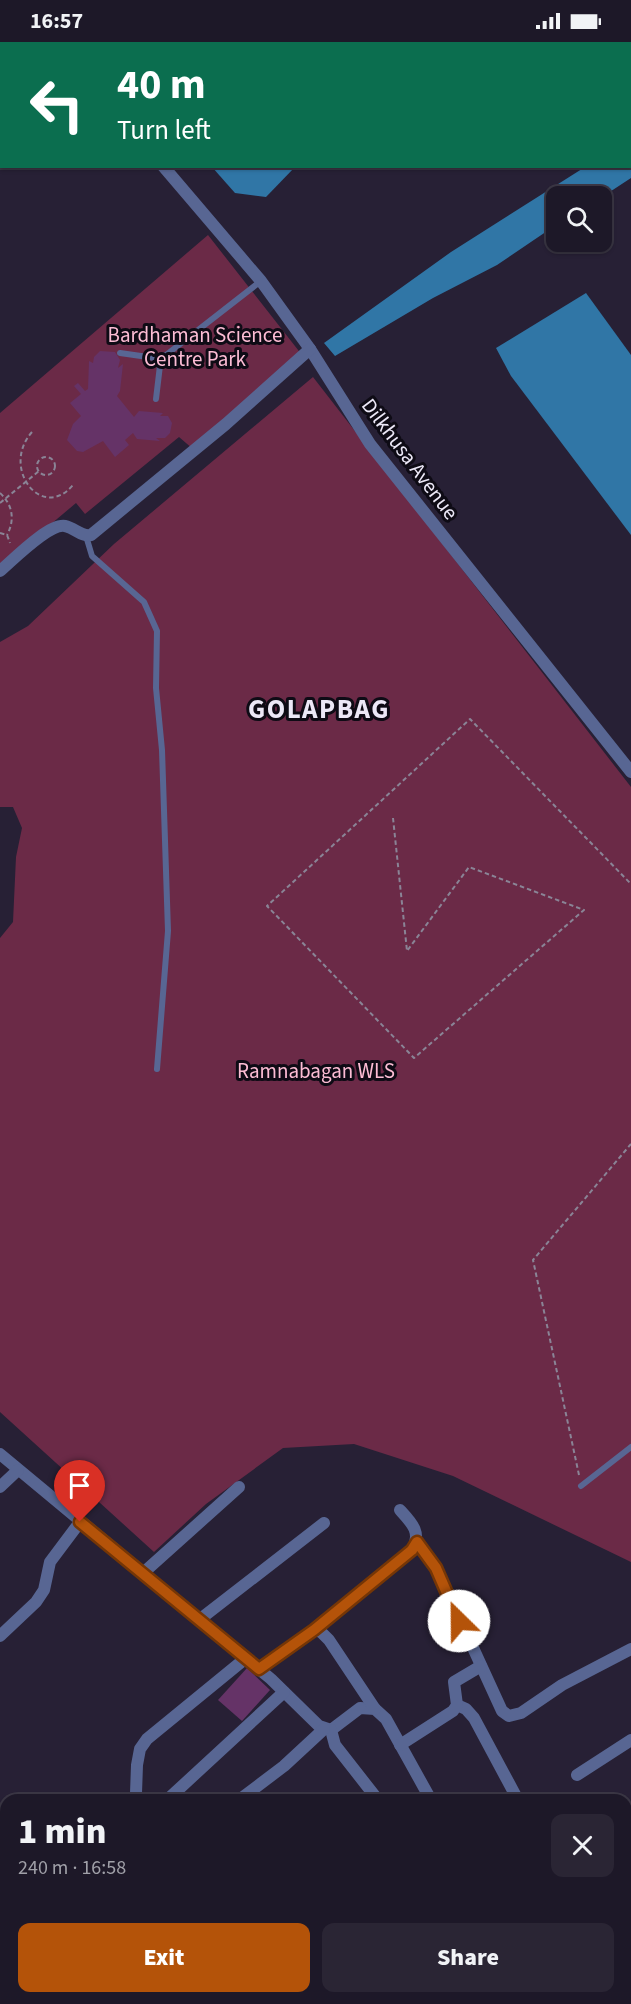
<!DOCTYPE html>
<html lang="en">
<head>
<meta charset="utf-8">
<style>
	:root { --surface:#1d1828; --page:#2a2534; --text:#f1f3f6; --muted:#a0a0a8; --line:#3b3745; --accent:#b45309 }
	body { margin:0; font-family:"Source Sans 3",sans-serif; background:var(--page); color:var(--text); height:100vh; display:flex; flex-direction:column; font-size:22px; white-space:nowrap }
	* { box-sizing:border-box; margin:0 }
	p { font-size:20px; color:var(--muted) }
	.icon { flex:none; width:33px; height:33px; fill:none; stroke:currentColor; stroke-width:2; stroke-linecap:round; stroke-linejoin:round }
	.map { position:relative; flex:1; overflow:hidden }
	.side { position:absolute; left:0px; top:1752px; width:632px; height:210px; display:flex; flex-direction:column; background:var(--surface); border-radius:18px 18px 0 0; box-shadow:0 2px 4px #0004,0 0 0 2px var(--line) }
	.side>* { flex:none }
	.top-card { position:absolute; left:0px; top:0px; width:632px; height:126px; box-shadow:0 2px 4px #0004,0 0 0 2px var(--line); background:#0b6e4f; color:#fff; overflow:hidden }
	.tools { position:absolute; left:546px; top:144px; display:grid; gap:12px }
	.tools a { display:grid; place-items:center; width:66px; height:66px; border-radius:12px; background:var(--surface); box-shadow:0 2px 4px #0004,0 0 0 2px var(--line); font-size:30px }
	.pin { position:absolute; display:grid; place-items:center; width:51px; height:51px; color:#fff; margin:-62px -26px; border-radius:50% 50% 50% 0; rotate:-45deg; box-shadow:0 0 6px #0007 }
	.pin .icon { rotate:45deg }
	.me { position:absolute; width:66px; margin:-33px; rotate:337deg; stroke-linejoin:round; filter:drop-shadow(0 0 4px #0008) }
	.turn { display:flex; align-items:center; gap:21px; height:126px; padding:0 18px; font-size:27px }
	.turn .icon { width:78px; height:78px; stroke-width:2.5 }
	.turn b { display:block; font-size:42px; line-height:51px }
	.round { display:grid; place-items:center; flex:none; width:63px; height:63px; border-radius:12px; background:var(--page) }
	.summary { display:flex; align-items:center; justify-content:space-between; height:102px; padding:0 18px }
	h1 { font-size:36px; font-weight:800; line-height:45px }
	.button { display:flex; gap:12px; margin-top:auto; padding:12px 18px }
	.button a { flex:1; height:69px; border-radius:12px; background:var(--accent); color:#fff; font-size:24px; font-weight:800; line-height:69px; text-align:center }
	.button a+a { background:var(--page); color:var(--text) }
	.status { display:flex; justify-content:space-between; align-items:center; height:42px; padding:0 30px; background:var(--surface); direction:ltr }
	.status svg { height:16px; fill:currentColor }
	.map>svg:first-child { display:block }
</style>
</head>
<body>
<div class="status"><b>16:57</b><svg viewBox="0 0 49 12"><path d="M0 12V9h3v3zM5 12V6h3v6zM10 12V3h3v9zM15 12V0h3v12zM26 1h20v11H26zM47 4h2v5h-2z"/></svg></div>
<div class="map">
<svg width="631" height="1962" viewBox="0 0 631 1962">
	<rect width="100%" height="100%" fill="#272035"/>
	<g fill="#6b2a47">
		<polygon points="208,193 302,313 193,407 179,395 85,472 76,461 0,525 0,371"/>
		<polygon points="313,335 631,745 631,1520 453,1434 354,1402 283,1406 206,1462 154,1510 0,1370 0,896 13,880 16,815 22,786 13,765 0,765 0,600 28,584 114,502"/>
	</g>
	<g fill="#3076a6">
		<polygon points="116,0 225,0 226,1 118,2"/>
		<polygon points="631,95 631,136 602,155 556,154 556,183 497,223 433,256 335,314 324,301 451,210 585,125 630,124"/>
		<polygon points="212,125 295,125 266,155 235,151"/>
		<polygon points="586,251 631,313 631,493 511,334 496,306"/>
	</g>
	<g fill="#653367">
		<polygon points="100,309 115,310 120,318 118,326 123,322 120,349 117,354 134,375 139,369 163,371 160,374 168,374 172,381 170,391 165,396 156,396 160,399 137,397 133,391 125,398 129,403 115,415 103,399 83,410 77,409 67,398 73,382 81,374 70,361 81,352 74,344 78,341 85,349 88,347 89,319 93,321 94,315"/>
		<polygon points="247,1626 270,1648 242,1679 218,1658"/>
	</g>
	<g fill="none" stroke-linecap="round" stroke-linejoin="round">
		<g stroke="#8a8496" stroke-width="2" stroke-dasharray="4.5 3" stroke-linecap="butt">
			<path d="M32,390C0,426 42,480 73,443"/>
			<circle cx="46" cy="424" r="9"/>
			<path d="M0,451C13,463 15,478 7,493"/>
			<polyline points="0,461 39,429"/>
			<polyline points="0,491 7,493 10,501"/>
			<polyline points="393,776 407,909 469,825 584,868 414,1016 267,864 470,677 631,842"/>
			<polyline points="579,1433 533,1218 631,1102"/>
		</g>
		<g stroke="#586693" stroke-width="6">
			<polyline points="120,311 155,316 166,313 261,239"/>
			<polyline points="156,357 161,315"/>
			<polyline points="86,494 92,514 144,560 157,589 156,646 162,708 168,889 157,1027"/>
			<polyline points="581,1444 631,1405"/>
		</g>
		<g stroke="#586693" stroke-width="12">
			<polyline points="45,2 47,0"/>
			<polyline points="0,31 2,30"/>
			<polyline points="163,124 261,239 310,307 370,402 631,730"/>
			<path d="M0,529C13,518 49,481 65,484C75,486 81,495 91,493L226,382L310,307"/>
			<polyline points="0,1412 271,1637 319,1684 331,1688 360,1666 375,1667 386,1677 431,1758"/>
			<polyline points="0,1445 18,1428"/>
			<polyline points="417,1500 436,1525 502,1669 509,1674 521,1671 562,1643 631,1607"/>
			<polyline points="142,1532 239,1445"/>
			<polyline points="199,1578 324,1481"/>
			<path d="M314,1588L412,1508C422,1491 412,1481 400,1468"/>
			<polyline points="0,1594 36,1560 44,1548 50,1520 80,1480"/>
			<polyline points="259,1627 314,1588 321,1590 329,1598 375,1667"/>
			<polyline points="457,1663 466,1667 474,1676 518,1758"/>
			<polyline points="331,1688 335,1703 378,1758"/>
			<polyline points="400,1703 453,1669 457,1663 454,1640 481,1624"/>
			<polyline points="577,1733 631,1698"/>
			<polyline points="133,1758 136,1751 137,1723 140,1707 147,1697 246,1616"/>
			<polyline points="167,1758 284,1650"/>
			<polyline points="239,1758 284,1724 324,1687"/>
			<polyline points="626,1778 631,1775"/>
			<polyline points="0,1874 6,1870"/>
			<polyline points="0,1941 6,1939"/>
			<polyline points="28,1956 32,1962"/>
			<polyline points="587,1956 590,1962"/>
		</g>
		<g stroke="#93aaf4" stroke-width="15">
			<polyline points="626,1906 631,1903"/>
			<polyline points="626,1928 631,1925"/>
			<polyline points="522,1962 533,1956"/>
			<polyline points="563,1962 574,1956"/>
		</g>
	</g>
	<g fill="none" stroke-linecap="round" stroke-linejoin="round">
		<defs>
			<polyline id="route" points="80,1480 259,1627 314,1588 412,1508 417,1500 436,1526 459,1579"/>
		</defs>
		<use href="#route" stroke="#753606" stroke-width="15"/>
		<use href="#route" stroke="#b45309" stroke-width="10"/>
	</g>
	<g text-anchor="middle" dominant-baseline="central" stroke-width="6" stroke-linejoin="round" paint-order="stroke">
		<g font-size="21" fill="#fcbcd4" stroke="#0e0b15">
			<text x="195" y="293">Bardhaman Science<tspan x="195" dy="24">Centre Park</tspan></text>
			<text x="316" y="1029">Ramnabagan WLS</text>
		</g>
		<g font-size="21" fill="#ece8f7" stroke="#0e0b15">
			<text transform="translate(410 417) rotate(53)">Dilkhusa Avenue</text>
		</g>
		<g font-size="27" font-weight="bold" letter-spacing="1.5" fill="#ece8f7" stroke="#0e0b15">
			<text x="319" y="667">GOLAPBAG</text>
		</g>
	</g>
</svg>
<div class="tools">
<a><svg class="icon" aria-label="search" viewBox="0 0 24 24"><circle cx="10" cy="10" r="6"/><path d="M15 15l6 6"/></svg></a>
</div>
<div class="pin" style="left:80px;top:1480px;background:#d93025"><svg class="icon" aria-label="arrive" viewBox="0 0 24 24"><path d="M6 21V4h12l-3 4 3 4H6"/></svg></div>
<svg class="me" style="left:459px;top:1579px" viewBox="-20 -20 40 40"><circle r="19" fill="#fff"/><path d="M0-13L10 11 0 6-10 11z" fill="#b45309"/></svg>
<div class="top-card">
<div class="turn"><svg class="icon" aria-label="left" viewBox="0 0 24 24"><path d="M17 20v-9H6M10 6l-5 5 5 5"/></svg><div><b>40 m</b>Turn left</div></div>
</div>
<section class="side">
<div class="summary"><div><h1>1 min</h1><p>240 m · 16:58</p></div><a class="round"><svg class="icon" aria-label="close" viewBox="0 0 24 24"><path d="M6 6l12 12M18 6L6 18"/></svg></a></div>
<div class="button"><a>Exit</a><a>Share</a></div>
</section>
</div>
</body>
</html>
